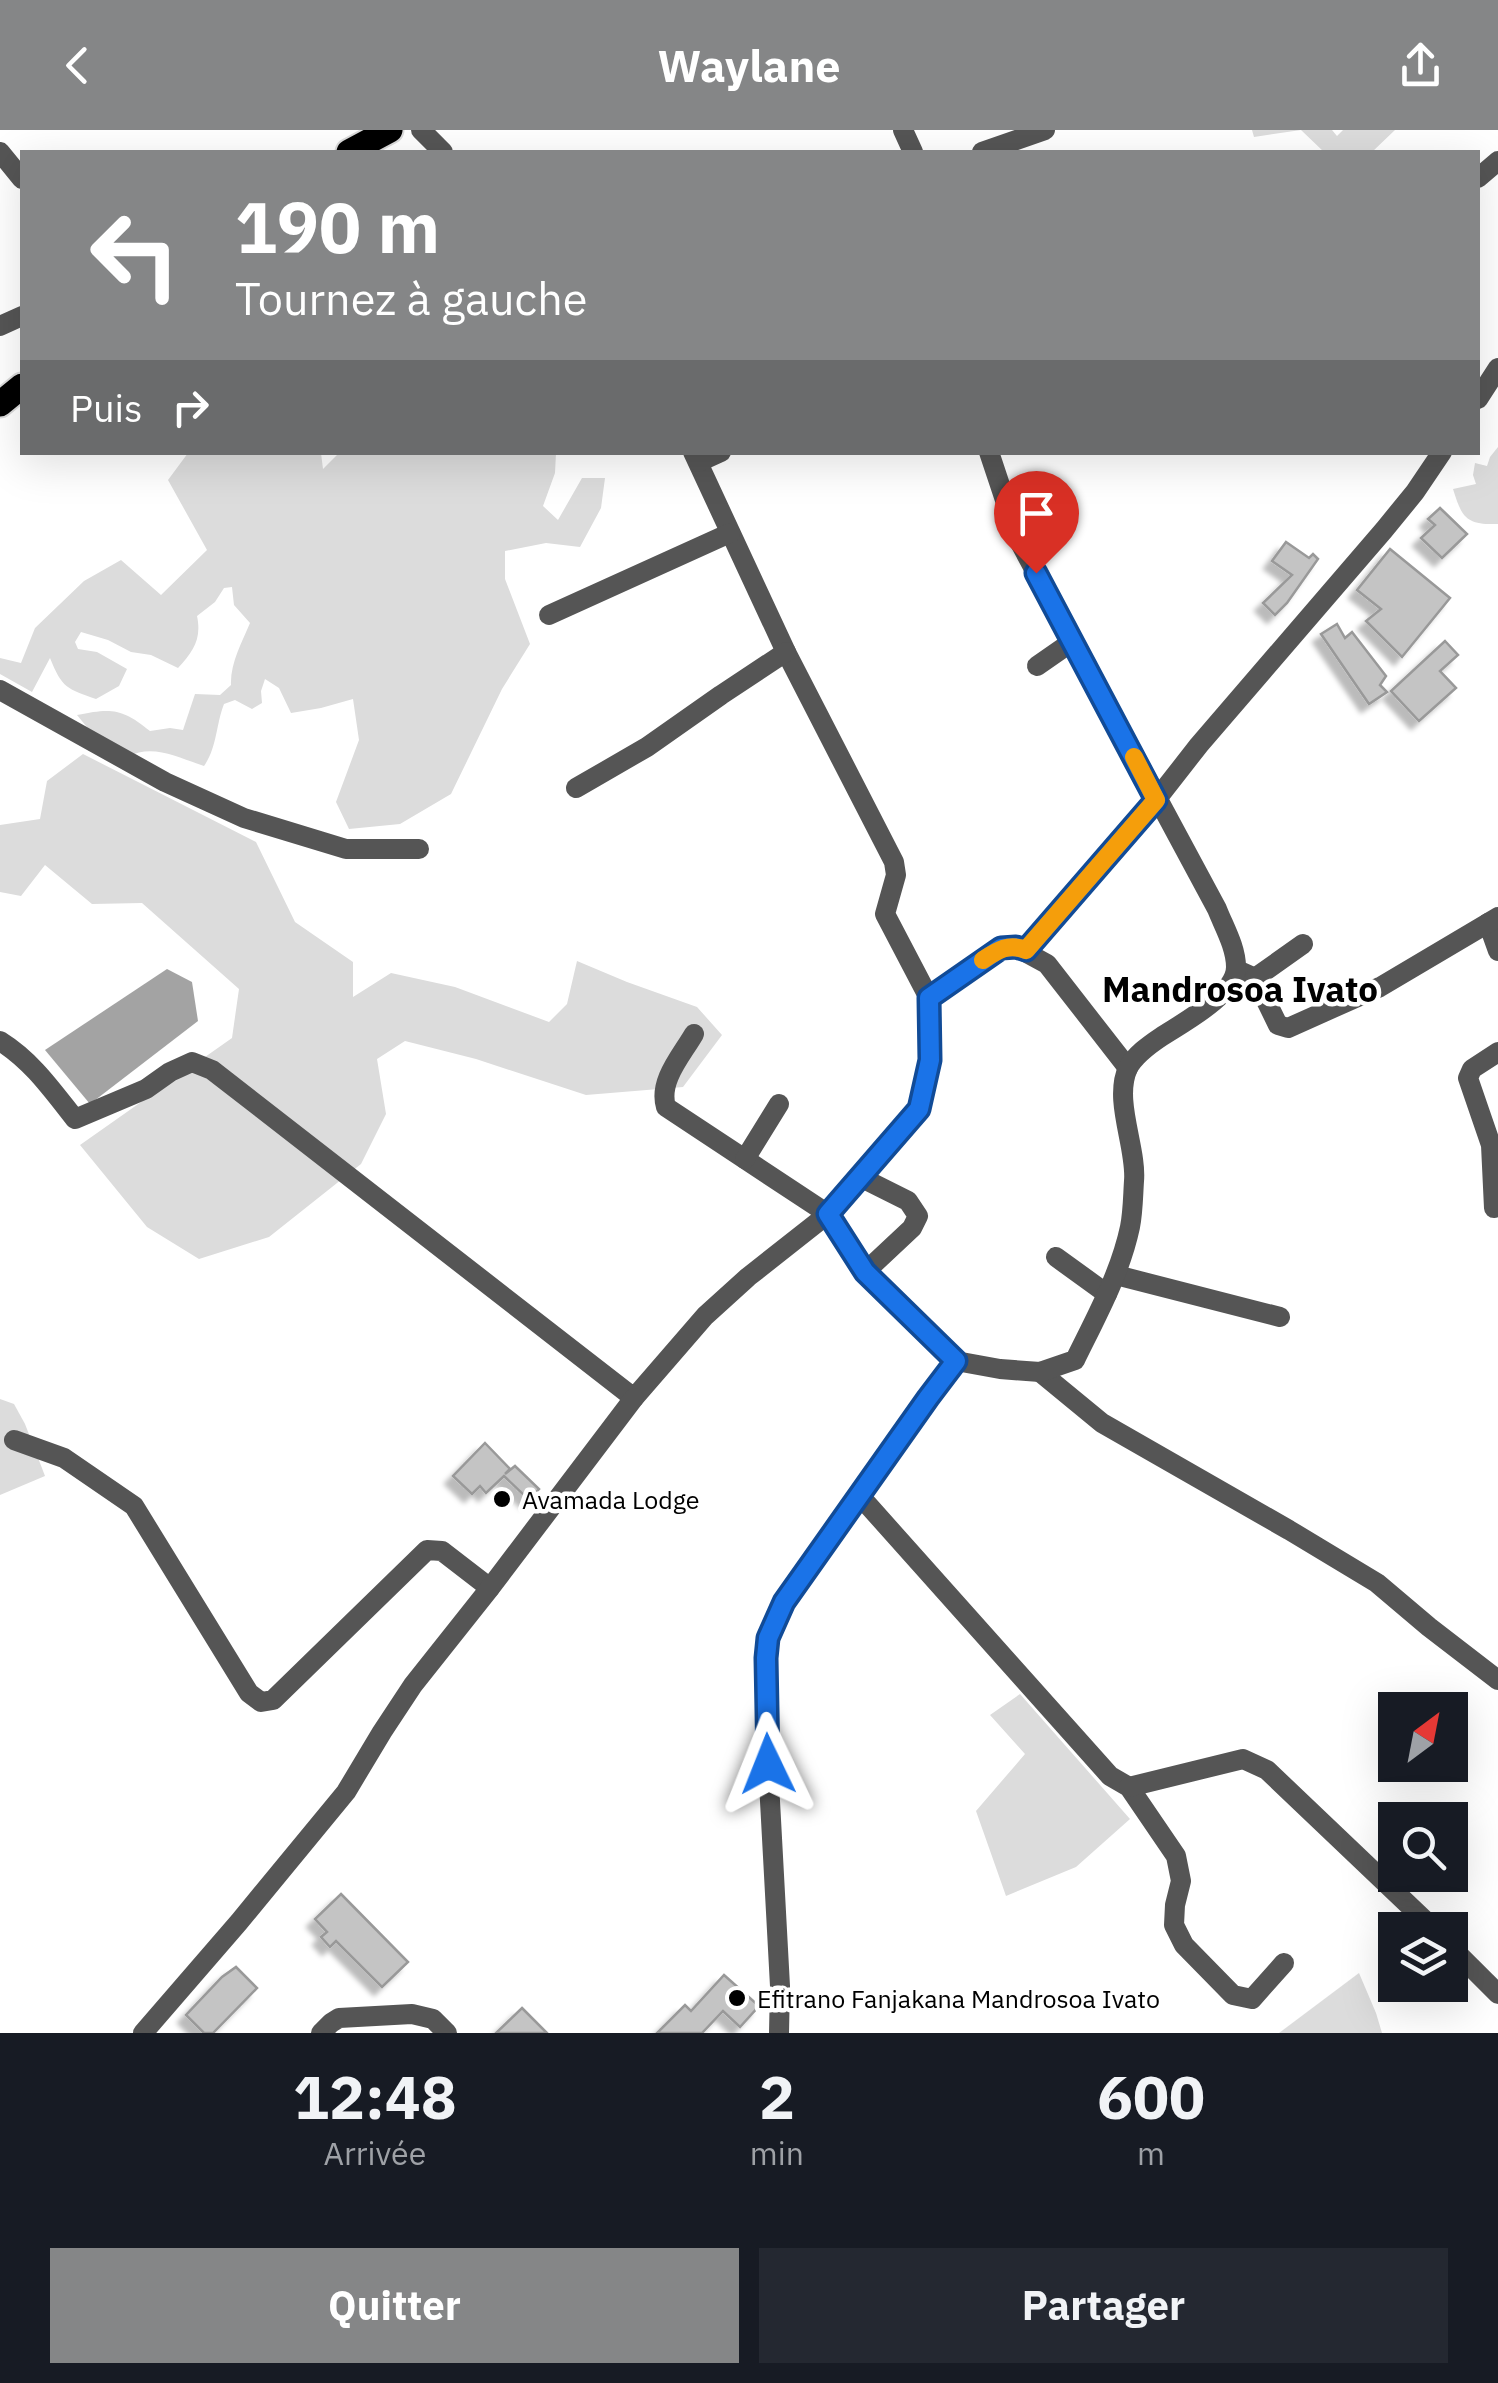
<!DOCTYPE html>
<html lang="fr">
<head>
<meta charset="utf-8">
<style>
	:root { --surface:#171b24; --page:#242831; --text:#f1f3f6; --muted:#9ea1a6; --accent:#858687 }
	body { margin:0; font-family:"IBM Plex Sans",sans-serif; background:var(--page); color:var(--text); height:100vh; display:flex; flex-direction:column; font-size:38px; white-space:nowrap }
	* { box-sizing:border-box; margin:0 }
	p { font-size:32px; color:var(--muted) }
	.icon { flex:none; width:55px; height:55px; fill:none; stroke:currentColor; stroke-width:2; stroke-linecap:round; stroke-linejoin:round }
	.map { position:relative; height:1903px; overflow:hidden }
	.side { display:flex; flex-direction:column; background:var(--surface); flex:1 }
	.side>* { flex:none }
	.top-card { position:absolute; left:20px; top:20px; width:1460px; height:305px; border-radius:0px; box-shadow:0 10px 40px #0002; background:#858687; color:#fff; overflow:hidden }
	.needle { width:65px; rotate:32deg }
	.buttons { position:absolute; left:1378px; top:1562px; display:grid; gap:20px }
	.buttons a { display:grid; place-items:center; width:90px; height:90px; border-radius:0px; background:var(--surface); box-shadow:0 10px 40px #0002; font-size:50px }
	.pin { position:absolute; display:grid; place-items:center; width:85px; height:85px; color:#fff; margin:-102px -42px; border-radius:50% 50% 50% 0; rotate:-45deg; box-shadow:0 0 10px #0007 }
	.pin .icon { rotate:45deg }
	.me { position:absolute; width:110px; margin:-55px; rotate:358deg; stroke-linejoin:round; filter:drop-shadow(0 0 8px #0008) }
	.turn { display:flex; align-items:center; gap:35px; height:210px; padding:0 50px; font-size:45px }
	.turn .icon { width:130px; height:130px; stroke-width:2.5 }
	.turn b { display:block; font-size:70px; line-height:85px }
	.then { display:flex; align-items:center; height:95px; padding:0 50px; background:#0003; gap:20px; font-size:38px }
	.eta { display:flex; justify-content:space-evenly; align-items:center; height:170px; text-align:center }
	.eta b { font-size:60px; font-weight:800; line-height:70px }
	.action { display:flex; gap:20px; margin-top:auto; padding:20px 50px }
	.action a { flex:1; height:115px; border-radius:0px; background:var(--accent); color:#fff; font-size:40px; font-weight:800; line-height:115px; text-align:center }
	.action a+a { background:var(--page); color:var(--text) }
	header { display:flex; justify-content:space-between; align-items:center; height:130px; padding:0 50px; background:var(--accent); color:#fff; font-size:45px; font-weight:800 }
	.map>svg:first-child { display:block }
</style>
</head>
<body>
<header><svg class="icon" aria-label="back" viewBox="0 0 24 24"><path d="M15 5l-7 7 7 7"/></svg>Waylane<svg class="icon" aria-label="share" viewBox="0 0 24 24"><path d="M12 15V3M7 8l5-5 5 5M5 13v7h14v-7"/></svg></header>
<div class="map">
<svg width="1498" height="1903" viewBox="0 0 1498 1903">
	<defs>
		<filter id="shadow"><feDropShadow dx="-8" dy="8" stdDeviation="2.5" flood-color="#0004"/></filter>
	</defs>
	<rect width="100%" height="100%" fill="#fff"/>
	<g fill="#dcdcdc">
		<polygon points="1252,0 1332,0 1337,6 1343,0 1395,0 1372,22 1324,22 1301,0 1254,7"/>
		<path d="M1498,317V394C1466,395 1462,388 1453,359L1476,354L1473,345L1475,333L1487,336L1490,327Z"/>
		<path d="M188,323H321L323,339L339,323H556L555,343L543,376L558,390L582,348H605L601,378L580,417L546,413L505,421V449L530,514L502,559L451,664L400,694L349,699L336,672L359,610L353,569L321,578L291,583L279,558L265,549L261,561L262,573L252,579L235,570L224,574C216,594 217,618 204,636C179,628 152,613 128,627L95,607L77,585C111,578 122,578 150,601L170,598L183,600L195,564L220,565L231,555C230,534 242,512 250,493L234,475L232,457L224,458L215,472L197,486C202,509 193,522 178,538L151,525L131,522L108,510L81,502L75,512L78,519L97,522L127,539L119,556L96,569C67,559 62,558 50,528L32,562L0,544V528L21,533L35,498L84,451L121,430L161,465L207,420L168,350Z"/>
		<polygon points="83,624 256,712 295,792 353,832 353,867 391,843 455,857 549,892 567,874 577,831 627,852 697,877 722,905 683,957 586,965 476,929 405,911 377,929 386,984 361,1034 269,1107 199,1129 147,1097 80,1015 232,908 239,859 142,773 92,774 45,735 21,766 0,762 0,695 40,689 47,651"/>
		<polygon points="0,1269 14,1274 25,1294 45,1346 0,1365"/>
		<polygon points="1020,1564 1130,1689 1076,1737 1006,1766 976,1681 1025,1624 990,1585"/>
		<polygon points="1359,1843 1376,1883 1382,1903 1279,1903"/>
	</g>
	<polygon fill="#a3a3a3" points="167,839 192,852 198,891 90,974 45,920"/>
	<g fill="#c4c4c4" stroke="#999" stroke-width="2.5" filter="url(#shadow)">
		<polygon points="1440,378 1467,404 1442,428 1421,408 1435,395 1428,389"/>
		<polygon points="1286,412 1309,428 1313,424 1318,429 1287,473 1275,485 1263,473 1292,445 1272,431"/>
		<polygon points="1390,419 1450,468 1402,527 1366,491 1381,479 1357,460"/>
		<polygon points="1337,494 1345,508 1352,502 1386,546 1380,555 1387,562 1369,574 1321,504"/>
		<polygon points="1445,511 1458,525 1440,541 1456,558 1419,591 1391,561"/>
		<polygon points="485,1313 510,1339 505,1344 515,1336 539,1359 529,1370 504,1346 486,1363 480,1356 472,1364 453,1346"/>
		<polygon points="341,1764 408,1832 382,1857 336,1811 330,1817 321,1807 327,1802 315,1789"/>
		<polygon points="236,1837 257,1858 213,1903 204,1903 186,1885 222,1847"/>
		<polygon points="724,1845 759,1876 740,1897 723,1881 702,1903 657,1903 685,1875 691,1881"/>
		<polygon points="522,1878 547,1903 496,1903"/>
	</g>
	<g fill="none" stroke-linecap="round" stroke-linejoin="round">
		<defs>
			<g id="major">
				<polyline points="349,22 390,0"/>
				<polyline points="0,274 22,256"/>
			</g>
		</defs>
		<use href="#major" stroke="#dbdbdb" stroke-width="29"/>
		<g stroke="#555" stroke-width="20">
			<polyline points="421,0 443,22"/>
			<polyline points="903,0 913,22"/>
			<polyline points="0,22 22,49"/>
			<polyline points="982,22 1045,0"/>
			<polyline points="1478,48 1498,31"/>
			<polyline points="0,196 22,186"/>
			<polyline points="1478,269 1498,238"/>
			<polyline points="693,322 786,522 894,732 896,745 885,784 929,868 930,930 919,979 828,1084 865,1142 956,1231"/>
			<polyline points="699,332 721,322"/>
			<polyline points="549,485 730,403"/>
			<polyline points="1037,536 1073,511"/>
			<polyline points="0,560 165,652 244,688 346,719 419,719"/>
			<polyline points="576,658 647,617 721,565 786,522"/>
			<polyline points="1488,793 1498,821"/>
			<polyline points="1026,821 1156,670 1199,615 1384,400 1415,362 1442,322"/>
			<polyline points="1237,840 1255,848 1278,895 1288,898 1380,857 1498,787"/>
			<polyline points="1255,848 1303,814"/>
			<polyline points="929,868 1001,817 1016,817 1047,834 1128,938"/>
			<path d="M0,911C32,931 52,960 75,989L146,959L170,942L192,932L212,940L634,1268L705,1186L748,1147L828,1084L666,977C658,951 682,925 694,904"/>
			<polyline points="745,1029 779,974"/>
			<polyline points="860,1047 908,1071 918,1086 912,1098 865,1142"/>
			<polyline points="1494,1078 1491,1015 1468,948 1472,939 1498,922"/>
			<polyline points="1056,1127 1107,1164"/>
			<polyline points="1116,1145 1280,1187"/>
			<polyline points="1040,1242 1102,1293 1289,1400 1377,1453 1429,1497 1498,1550"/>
			<polyline points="14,1310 64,1328 134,1376 249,1563 261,1572 273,1570 427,1420 442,1421 490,1458"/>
			<polyline points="860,1366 1110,1646 1129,1657 1176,1726 1181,1751 1175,1775 1174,1795 1184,1815 1233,1865 1252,1869 1284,1833"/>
			<polyline points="1129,1657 1243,1629 1267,1640 1435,1800"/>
			<polyline points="1450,1816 1498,1864"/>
			<polyline points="143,1903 239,1792 346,1662 382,1602 413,1555 490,1458 634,1268"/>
			<polyline points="321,1903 331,1893 339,1888 412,1884 433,1889 447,1903"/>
			<path d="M779,1903L780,1856L766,1597V1528L768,1508L784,1473L804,1442L956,1231L1000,1239L1040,1242L1075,1230C1096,1187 1120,1144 1130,1097C1133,1082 1133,1066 1134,1051C1137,1018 1113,970 1128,938C1135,925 1149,915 1161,907C1182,893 1236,865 1236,837C1236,817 1224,797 1217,779L1018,409L989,322"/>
		</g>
		<use href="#major" stroke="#000" stroke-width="25"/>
	</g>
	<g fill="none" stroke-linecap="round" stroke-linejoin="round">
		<defs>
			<polyline id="route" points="768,1634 766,1528 768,1508 784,1472 928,1268 956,1231 865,1142 828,1084 919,979 930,930 929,868 1001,818 1016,817 1026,820 1156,670 1036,443"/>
		</defs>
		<use href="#route" stroke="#114b97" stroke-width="25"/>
		<use href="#route" stroke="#1a73e8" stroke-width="18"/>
		<path stroke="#f59e0b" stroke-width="18" d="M983,830C998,820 1008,813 1026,820L1156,670L1134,627"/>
	</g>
	<g fill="#000" stroke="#fff" stroke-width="4">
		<circle cx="502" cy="1369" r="10"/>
		<circle cx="737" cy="1868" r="10"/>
	</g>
	<g text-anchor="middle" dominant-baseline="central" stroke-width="9" stroke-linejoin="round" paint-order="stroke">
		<g font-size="25" fill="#000" stroke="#fff" text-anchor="start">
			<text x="522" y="1369">Avamada Lodge</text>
			<text x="757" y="1868">Efitrano Fanjakana Mandrosoa Ivato</text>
		</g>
		<g font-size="35" font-weight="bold" fill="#000" stroke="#fff">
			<text x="1240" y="859">Mandrosoa Ivato</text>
		</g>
	</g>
</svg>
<div class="buttons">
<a><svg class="needle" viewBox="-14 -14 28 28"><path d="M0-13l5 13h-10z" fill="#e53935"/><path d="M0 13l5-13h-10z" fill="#9ea1a6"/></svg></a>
<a><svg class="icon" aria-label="search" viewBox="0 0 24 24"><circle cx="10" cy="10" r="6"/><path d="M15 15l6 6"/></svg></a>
<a><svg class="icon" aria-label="layers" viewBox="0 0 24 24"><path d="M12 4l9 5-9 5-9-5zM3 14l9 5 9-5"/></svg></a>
</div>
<div class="pin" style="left:1036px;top:443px;background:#d93025"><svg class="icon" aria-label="arrive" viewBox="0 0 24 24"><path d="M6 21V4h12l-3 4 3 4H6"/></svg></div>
<svg class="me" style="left:768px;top:1634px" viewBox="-20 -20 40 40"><path d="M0-17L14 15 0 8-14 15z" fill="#1a73e8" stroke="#fff" stroke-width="4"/></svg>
<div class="top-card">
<div class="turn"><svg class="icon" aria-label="left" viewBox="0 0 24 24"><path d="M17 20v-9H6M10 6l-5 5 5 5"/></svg><div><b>190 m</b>Tournez à gauche</div></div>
<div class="then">Puis<svg class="icon" aria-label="right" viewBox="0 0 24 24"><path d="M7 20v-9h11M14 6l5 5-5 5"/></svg></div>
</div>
</div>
<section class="side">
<div class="eta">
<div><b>12:48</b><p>Arrivée</p></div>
<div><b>2</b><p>min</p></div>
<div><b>600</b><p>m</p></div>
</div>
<div class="action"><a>Quitter</a><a>Partager</a></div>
</section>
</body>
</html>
